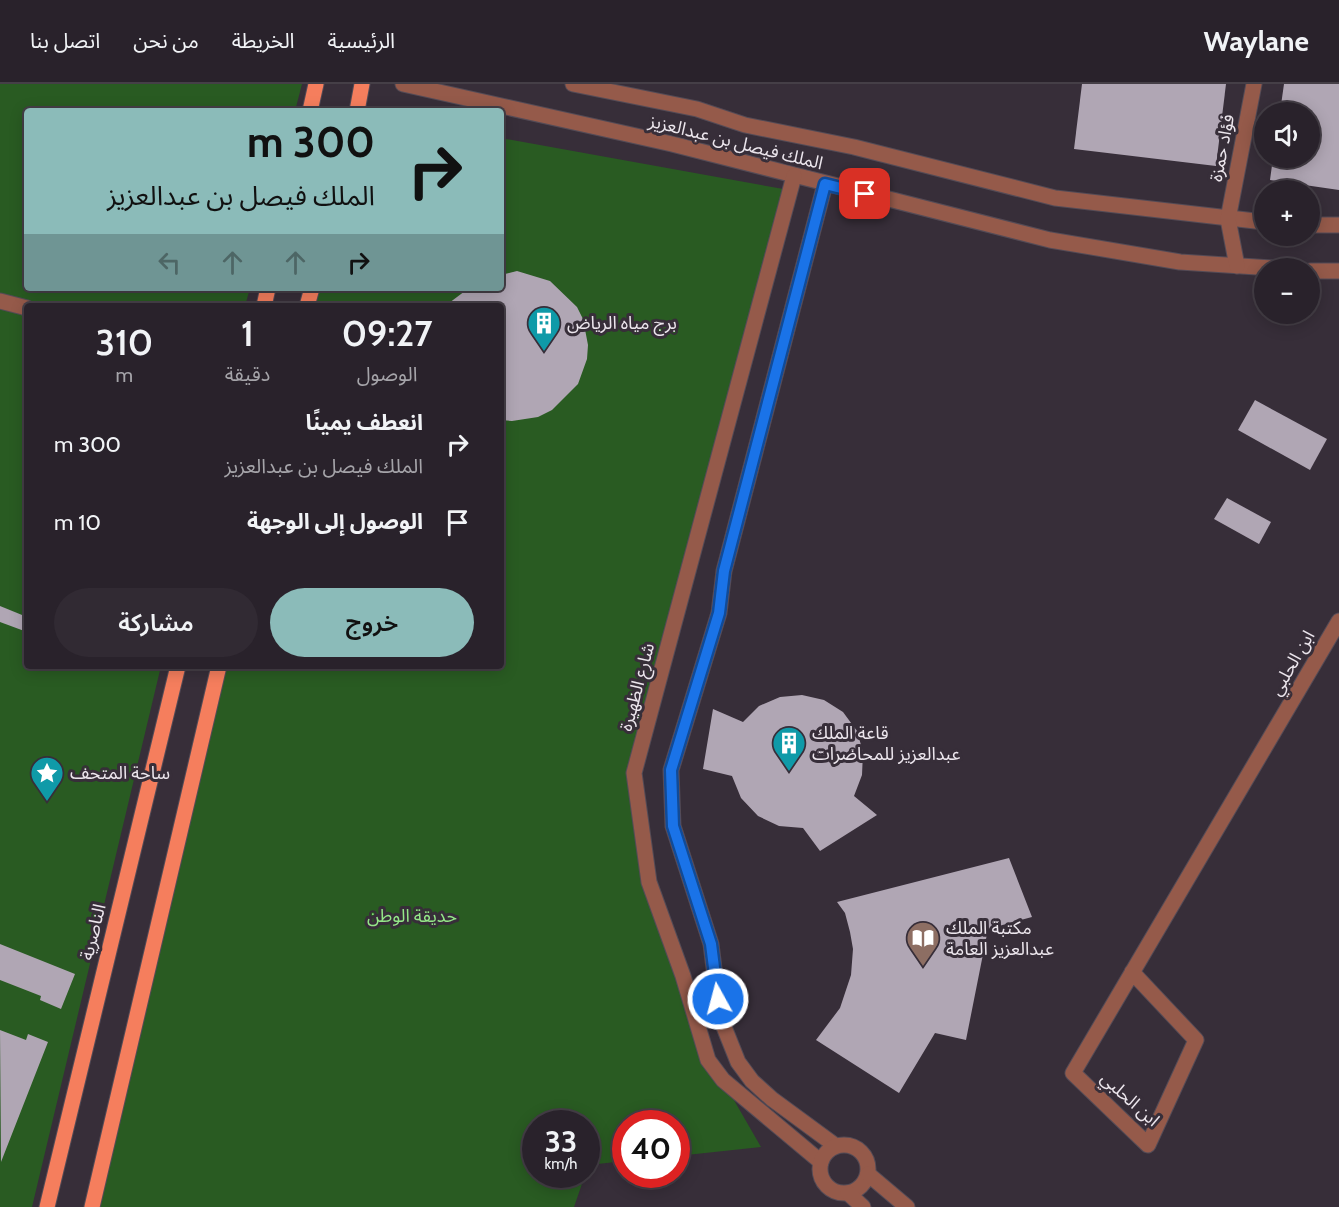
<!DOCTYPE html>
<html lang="ar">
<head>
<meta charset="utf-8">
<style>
	:root { --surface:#29222b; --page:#312a33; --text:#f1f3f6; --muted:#a5a4a9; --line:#453f47; --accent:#8bbbb9 }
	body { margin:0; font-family:Cabin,"Noto Sans Arabic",sans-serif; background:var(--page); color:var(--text); direction:rtl; height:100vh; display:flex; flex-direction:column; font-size:22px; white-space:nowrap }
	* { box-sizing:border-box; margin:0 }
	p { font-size:20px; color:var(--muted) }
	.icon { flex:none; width:33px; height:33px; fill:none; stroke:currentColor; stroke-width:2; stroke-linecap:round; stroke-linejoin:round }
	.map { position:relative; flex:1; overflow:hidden; direction:ltr }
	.side { position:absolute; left:24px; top:219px; width:480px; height:366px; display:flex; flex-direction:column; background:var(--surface); border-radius:6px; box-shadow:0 3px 15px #0003,0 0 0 2px var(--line); direction:rtl }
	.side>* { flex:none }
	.hud { position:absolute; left:24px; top:24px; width:480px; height:183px; border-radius:6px; box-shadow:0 3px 15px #0003,0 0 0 2px var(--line); direction:rtl; background:#8bbbb9; color:#111; overflow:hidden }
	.tools { position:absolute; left:1254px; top:18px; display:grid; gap:12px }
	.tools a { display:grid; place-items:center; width:66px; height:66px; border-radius:50%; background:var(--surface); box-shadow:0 3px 15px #0003,0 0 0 2px var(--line); font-size:30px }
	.speed { position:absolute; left:522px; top:1026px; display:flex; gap:12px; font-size:30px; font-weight:700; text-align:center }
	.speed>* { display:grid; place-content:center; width:78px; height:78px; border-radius:50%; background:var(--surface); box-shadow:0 3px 15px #0003,0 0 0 2px var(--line); line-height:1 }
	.speed small { font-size:15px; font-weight:400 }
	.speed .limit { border:9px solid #d22; background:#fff; color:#111 }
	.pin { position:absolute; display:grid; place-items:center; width:51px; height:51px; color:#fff; margin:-26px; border-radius:12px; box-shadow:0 3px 9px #0006 }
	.me { position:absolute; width:66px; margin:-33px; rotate:353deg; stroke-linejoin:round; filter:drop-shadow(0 0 4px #0008) }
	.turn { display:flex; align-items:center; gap:21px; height:126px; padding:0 30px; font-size:27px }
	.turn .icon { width:78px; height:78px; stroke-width:2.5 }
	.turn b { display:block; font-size:42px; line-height:51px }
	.lanes { display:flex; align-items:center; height:57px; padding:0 30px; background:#0003; justify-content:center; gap:30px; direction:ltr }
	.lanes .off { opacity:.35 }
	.eta { display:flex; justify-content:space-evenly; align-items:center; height:102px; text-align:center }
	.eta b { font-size:36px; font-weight:600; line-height:42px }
	.button { display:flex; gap:12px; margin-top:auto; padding:12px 30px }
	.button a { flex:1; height:69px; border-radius:36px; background:var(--accent); color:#111; font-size:24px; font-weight:600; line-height:69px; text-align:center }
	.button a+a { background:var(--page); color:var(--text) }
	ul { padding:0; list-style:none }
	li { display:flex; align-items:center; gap:18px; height:78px; padding:0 30px }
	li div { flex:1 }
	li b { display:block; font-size:22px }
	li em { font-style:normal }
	header { display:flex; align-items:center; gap:36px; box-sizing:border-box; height:84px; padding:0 30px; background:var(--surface); border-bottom:2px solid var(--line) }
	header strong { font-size:28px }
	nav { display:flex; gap:33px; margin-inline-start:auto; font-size:21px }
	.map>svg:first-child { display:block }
</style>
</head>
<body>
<header>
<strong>Waylane</strong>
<nav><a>الرئيسية</a><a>الخريطة</a><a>من نحن</a><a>اتصل بنا</a></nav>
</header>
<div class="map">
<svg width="1339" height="1123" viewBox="0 0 1339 1123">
	<rect width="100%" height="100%" fill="#372e39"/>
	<g fill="#295b22">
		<polygon points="0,0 302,0 295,27 27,27 27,204 250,204 245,222 27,222 27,582 161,582 32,1123 0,1123"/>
		<polygon points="501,54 789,106 637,691 652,800 712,978 761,1063 677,1072 676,1040 626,1040 625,1077 588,1081 587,1086 586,1040 536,1040 536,1090 585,1091 574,1123 95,1123 223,582 501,582 501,222 314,222 319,204 501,204"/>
	</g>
	<g fill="#b0a6b4">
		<polygon points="1082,0 1226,0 1216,82 1074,65"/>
		<polygon points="1284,0 1339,0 1339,106 1270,96 1273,74 1310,74 1310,28 1280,28"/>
		<polygon points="517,187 550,197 577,223 583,235 588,261 587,275 578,300 552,326 538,333 512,337 501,336 501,222 445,222 469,204 501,204 501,191"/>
		<polygon points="1255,316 1327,355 1310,386 1238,346"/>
		<polygon points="1227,414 1271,438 1259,460 1214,435"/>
		<polygon points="0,522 27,533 27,548 0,538"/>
		<polygon points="802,611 824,616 843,628 857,647 863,668 862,691 854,712 877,731 820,767 803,744 779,742 758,732 741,714 732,692 703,685 713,625 743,638 759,622 780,613"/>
		<polygon points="1009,774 1032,833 988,845 966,956 935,949 899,1009 816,956 840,924 851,891 853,865 850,848 845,829 837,818"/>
		<polygon points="0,860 75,890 61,925 40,916 41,912 0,896"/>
		<polygon points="0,946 26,956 28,950 48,958 1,1078"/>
	</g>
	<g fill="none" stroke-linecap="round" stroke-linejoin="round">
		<defs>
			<g id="minor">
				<polyline points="403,0 672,60 1050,156 1180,178 1273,184"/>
				<polyline points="573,0 697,25 745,41 854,63 1055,114 1264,138"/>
				<polyline points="794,92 634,689 649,798 683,892 708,976 723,996 821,1078"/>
				<polyline points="825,100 724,487 719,529 671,686 673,742 711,860 720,933 738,978 752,997 772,1015 836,1062"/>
				<polyline points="1310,141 1339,141"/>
				<polyline points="1237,182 1228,135 1254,0"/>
				<polyline points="1310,187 1339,187"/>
				<polyline points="0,217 27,224"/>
				<polyline points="1132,888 1196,956 1148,1061 1073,989 1339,537"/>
				<circle cx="844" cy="1085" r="24"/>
				<polyline points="868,1090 907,1123"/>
				<polyline points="848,1109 863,1123"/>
			</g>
			<g id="major">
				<polyline points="310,27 316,0"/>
				<polyline points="357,27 362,0"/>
				<polyline points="264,222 268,204"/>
				<polyline points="307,222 312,204"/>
				<polyline points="47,1123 178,582"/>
				<polyline points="92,1123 219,582"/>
			</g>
		</defs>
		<use href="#minor" stroke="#544b56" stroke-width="17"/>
		<use href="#major" stroke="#544b56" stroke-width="17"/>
		<use href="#minor" stroke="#955a4a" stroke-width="15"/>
		<use href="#major" stroke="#f57e5d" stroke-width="15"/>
	</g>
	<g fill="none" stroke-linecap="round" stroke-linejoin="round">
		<defs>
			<polyline id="route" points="718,915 711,860 673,742 671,686 719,529 724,487 825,100 865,110"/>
		</defs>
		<use href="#route" stroke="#114b97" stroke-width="15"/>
		<use href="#route" stroke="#1a73e8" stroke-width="10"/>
	</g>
	<defs>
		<symbol id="building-pin" viewBox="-11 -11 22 30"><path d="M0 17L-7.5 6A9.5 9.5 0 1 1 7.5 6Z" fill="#0f9aa8" stroke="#372e39"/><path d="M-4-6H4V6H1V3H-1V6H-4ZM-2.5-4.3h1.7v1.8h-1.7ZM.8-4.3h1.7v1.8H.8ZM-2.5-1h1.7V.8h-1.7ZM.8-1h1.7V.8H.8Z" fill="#fff"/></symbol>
		<symbol id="sight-pin" viewBox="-11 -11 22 30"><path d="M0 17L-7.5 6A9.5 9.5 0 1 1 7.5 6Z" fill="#0f9aa8" stroke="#372e39"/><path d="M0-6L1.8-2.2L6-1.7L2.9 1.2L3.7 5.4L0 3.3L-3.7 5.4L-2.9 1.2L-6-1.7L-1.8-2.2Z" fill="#fff"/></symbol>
		<symbol id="library-pin" viewBox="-11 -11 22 30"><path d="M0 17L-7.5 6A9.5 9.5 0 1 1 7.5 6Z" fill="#8d6e63" stroke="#372e39"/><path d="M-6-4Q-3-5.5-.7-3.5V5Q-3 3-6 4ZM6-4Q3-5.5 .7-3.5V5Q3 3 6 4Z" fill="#fff"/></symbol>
	</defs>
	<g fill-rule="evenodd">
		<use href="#building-pin" x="525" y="220" width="38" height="52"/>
		<use href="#building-pin" x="770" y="640" width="38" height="52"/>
		<use href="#sight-pin" x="28" y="670" width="38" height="52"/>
		<use href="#library-pin" x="904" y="835" width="38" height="52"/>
	</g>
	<g text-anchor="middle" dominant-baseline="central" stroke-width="6" stroke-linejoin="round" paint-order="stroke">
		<g font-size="18" fill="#ece6ed" stroke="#372e39">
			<text transform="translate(736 58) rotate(14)">الملك فيصل بن عبدالعزيز</text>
			<text transform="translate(1222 64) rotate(-79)">فؤاد حمزة</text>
			<text transform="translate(1292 579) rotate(-60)">ابن الحلبي</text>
			<text transform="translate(637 603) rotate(-75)">شارع الظهيرة</text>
			<text transform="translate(93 848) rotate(-76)">الناصرية</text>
			<text transform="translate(1130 1015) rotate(42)">ابن الحلبي</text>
		</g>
		<g font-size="18" fill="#ece6ed" stroke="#372e39" text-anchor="start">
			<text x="567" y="239">برج مياه الرياض</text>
			<text x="812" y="649">قاعة الملك<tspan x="812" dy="21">عبدالعزيز للمحاضرات</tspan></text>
			<text x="70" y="689">ساحة المتحف</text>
			<text x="946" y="844">مكتبة الملك<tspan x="946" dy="21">عبدالعزيز العامة</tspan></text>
		</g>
		<g font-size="18" fill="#94e788" stroke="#372e39">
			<text x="412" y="832">حديقة الوطن</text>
		</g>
	</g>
</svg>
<div class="tools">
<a><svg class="icon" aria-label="sound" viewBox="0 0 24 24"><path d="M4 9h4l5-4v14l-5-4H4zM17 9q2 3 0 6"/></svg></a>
<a>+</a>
<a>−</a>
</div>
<div class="speed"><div>33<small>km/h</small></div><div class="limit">40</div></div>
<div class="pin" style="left:865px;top:110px;background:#d93025"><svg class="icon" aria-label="arrive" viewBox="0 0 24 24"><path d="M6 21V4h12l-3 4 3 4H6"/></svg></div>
<svg class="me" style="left:718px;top:915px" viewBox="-20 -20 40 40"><circle r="17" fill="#1a73e8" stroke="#fff" stroke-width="3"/><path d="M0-11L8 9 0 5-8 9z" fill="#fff"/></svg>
<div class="hud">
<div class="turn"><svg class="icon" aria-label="right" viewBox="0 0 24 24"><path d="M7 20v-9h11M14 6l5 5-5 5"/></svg><div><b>300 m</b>الملك فيصل بن عبدالعزيز</div></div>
<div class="lanes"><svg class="icon off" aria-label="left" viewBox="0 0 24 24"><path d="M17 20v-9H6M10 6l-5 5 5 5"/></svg><svg class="icon off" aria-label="ahead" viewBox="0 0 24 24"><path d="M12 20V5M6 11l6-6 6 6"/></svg><svg class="icon off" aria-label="ahead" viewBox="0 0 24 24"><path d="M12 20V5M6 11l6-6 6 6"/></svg><svg class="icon" aria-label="right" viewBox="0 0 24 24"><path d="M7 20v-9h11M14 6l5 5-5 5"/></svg></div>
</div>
<section class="side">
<div class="eta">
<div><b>09:27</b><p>الوصول</p></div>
<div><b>1</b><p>دقيقة</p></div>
<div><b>310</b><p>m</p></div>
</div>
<ul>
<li><svg class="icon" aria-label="right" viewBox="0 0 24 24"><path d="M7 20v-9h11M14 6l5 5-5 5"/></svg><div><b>انعطف يمينًا</b><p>الملك فيصل بن عبدالعزيز</p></div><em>300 m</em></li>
<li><svg class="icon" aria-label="arrive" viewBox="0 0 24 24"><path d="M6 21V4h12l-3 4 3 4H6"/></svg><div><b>الوصول إلى الوجهة</b></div><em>10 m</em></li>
</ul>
<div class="button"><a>خروج</a><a>مشاركة</a></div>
</section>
</div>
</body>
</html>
